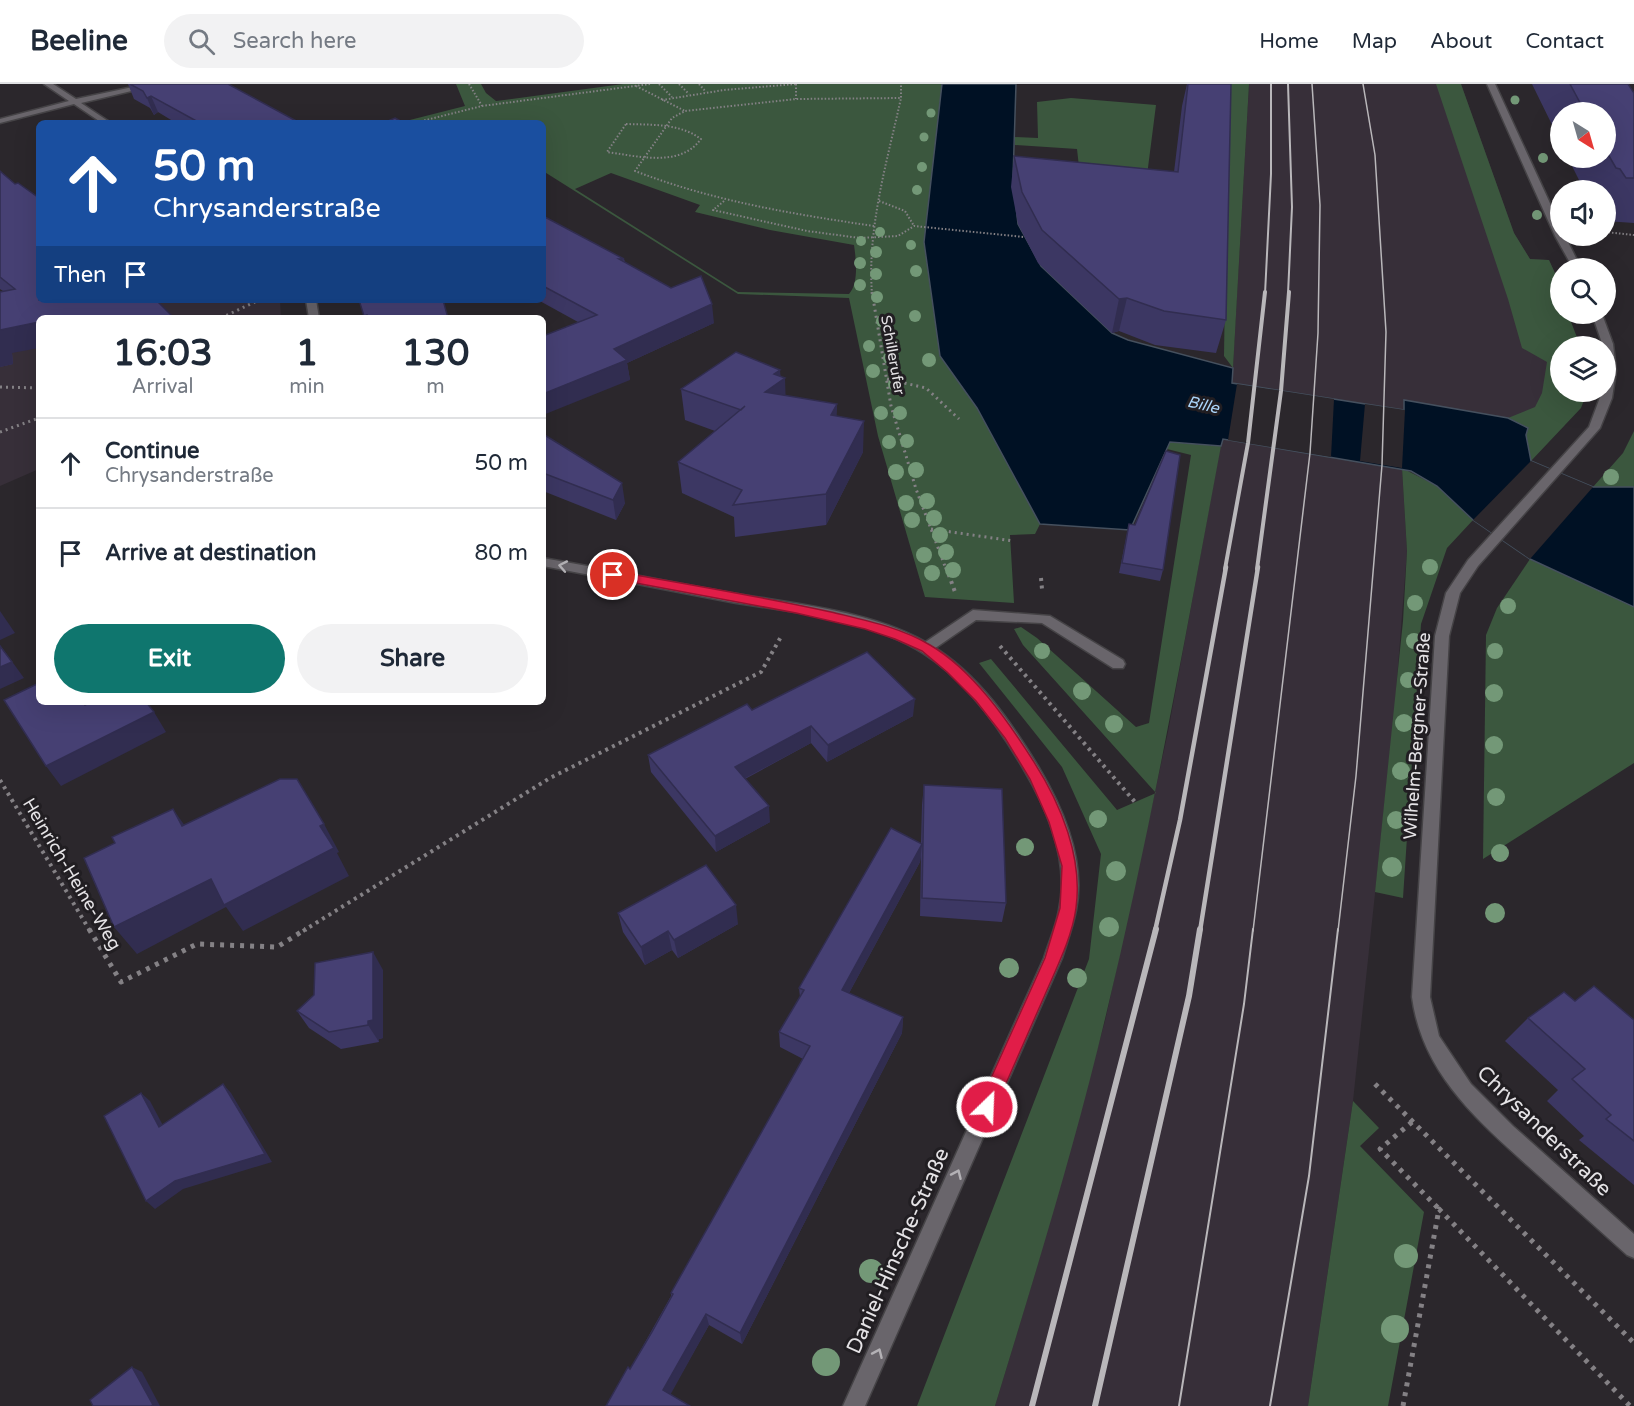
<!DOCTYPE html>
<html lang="en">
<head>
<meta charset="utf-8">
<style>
	:root { --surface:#fff; --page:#f2f2f3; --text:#1f2937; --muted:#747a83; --line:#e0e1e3; --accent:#0f766e }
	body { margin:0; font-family:"Varela Round",sans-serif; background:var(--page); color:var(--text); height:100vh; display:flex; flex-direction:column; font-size:22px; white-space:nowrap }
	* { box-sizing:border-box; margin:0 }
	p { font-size:20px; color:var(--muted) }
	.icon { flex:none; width:33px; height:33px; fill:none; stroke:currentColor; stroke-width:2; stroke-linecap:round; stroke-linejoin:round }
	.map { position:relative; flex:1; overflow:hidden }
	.sheet { position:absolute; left:36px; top:231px; width:510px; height:390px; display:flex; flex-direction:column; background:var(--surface); border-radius:9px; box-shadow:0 6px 24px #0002 }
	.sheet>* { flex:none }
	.top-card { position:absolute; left:36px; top:36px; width:510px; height:183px; border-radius:9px; box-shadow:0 6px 24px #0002; background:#1a4fa0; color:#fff; overflow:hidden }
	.needle { width:39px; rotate:143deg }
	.controls { position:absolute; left:1550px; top:18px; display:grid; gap:12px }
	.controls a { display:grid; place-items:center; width:66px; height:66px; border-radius:50%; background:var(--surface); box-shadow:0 6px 24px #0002; font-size:30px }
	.pin { position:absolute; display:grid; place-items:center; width:51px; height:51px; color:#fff; margin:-26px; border:3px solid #fff; border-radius:50%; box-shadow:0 2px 6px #0007 }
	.me { position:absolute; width:66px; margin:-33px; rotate:24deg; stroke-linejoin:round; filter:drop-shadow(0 0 4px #0008) }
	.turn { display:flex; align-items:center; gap:21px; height:126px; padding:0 18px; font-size:27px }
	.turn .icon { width:78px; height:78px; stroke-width:2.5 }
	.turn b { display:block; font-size:42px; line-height:51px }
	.then { display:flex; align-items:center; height:57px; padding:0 18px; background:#0003; gap:12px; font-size:22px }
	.eta { display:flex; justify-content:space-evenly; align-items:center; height:102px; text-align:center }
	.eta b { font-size:36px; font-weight:700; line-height:42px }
	.button { display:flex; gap:12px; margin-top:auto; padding:12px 18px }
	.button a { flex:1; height:69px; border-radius:36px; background:var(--accent); color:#fff; font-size:24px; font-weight:700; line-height:69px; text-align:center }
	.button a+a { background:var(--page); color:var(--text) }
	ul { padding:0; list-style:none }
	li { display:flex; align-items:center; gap:18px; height:90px; padding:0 18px; border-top:2px solid var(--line) }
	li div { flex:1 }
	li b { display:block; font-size:22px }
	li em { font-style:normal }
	header { display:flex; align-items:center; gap:36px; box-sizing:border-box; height:84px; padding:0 30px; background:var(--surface); border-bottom:2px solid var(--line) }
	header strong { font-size:28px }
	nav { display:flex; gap:33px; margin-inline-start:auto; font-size:21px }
	.search { width:420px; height:54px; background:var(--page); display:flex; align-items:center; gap:15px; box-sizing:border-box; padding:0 21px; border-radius:33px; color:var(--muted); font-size:22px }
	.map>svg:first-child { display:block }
</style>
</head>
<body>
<header>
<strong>Beeline</strong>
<div class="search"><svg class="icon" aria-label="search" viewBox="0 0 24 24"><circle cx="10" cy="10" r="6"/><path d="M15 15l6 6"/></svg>Search here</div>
<nav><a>Home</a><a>Map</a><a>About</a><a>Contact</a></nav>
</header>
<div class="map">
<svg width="1634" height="1322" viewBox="0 0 1634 1322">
	<rect width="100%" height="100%" fill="#2b272c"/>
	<g fill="#372f39">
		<polygon points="1249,0 1461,0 1514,149 1530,175 1549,176 1560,200 1557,288 1529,343 1508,334 1404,316 1402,384 1407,467 1395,621 1353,1017 1308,1322 995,1322 1036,1186 1105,937 1168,648 1232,299"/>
		<polygon points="0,213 39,216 280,216 281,234 39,234 39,385 0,402"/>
	</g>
	<g fill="#3b573e" fill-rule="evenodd">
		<path d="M456,0H481L486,9L496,17L623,0H942L924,158L940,272L977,324L1040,440L1035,450L1010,451L1014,519L925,513L878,352L849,214L738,210L543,87V39H398L465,22ZM611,89L700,121L695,128L770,146L854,161C856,175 859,199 849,210L738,208L575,105Z"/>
		<polygon points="1228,0 1249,0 1233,284 1224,272"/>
		<polygon points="1436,0 1461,0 1514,149 1530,175 1549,176 1560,200 1560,230 1568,230 1578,256 1592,262 1560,262 1560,308 1587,308 1581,324 1531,377 1526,351 1528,344 1508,334 1535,323 1542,309 1547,278 1522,264 1508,215"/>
		<polygon points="1071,14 1156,21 1145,107 1080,92 1077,65 1015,61 1015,53 1038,54 1037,18"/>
		<polygon points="1634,347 1634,403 1593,403 1623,369"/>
		<path d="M1170,358L1221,362C1185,554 1151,746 1105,935C1074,1065 1034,1194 995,1322H917L1089,875L1101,770L1062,683L979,579L991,575L1117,726L1156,709L1023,561L1014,545L1021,543L1037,554L1136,643L1149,639L1191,371L1167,365Z"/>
		<polygon points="1402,384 1437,402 1473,436 1447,464 1421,540 1403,814 1375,808 1403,537 1407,467"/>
		<polygon points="1530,475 1634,523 1634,679 1483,775 1486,551 1497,524"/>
		<polygon points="1353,1017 1379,1044 1360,1062 1424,1128 1388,1322 1308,1322"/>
	</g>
	<polygon fill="#001124" stroke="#45505e" stroke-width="1.5" points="942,0 1016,0 1013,94 1018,140 1041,182 1112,249 1128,256 1233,284 1232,299 1404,326 1404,316 1508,334 1528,344 1526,351 1531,377 1593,403 1634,403 1634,523 1530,475 1473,436 1437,402 1411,387 1223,355 1221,362 1170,358 1130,446 1040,440 977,324 940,272 924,158"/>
	<g fill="#2b272c">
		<polygon points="1237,300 1334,315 1331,373 1228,356"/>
		<polygon points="1365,320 1405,326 1402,384 1360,377"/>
		<polygon points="1531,377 1593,403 1530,475 1473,436"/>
	</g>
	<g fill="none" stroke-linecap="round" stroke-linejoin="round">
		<defs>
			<polygon id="service" points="973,526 1050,532 1123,576 1125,580 1123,584 1113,584 1042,539 976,536 931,567 921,567 919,564 921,561"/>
			<g id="minor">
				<polygon points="44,0 53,0 76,15 147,0 161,0 81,19 111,39 102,39 74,20 0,39 0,35 69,17"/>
				<polygon points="1487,0 1495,0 1560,141 1560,152 1565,152 1581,184 1573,184 1555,152"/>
				<polygon points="306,216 316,216 319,234 309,234"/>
				<path d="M1592,230H1602L1613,260L1616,287L1612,314L1600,344L1478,482L1460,509L1449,552L1430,913L1439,952L1471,1000L1513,1042L1634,1150V1174L1627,1171C1594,1141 1561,1112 1528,1082C1475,1034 1422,988 1412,913L1435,552L1446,509L1468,476L1589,343L1602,308H1605V262H1603Z"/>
				<path d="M543,474C606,485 668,498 731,509C794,520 877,527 932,562C978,590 1011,638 1039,684C1064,726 1086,777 1076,826C1073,842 1067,858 1062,874L865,1322H843L1044,874C1049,858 1056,843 1059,826C1070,777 1048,726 1023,684C998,641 965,596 923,569C870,535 791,528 731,518C668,506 606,494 543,482Z"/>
			</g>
		</defs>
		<use href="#service" stroke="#454346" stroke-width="3"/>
		<use href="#minor" stroke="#454346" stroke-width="3"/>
		<g stroke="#848185" stroke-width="2" stroke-dasharray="1.5 2" stroke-linecap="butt">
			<polyline points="469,0 482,22"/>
			<polyline points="659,0 672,13"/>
			<polyline points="679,0 689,10"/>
			<polyline points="699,0 706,8"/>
			<polyline points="796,0 796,15"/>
			<polyline points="636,2 685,27"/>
			<polyline points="662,16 724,6 796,0"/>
			<polyline points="414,39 482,22 650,0"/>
			<path d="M626,40C652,41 679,39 701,55C680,84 637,72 607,68Z"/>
			<polyline points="724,117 713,126 807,147 860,154 898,152 914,142 1024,153"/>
			<polyline points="879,117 905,127 914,142"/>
			<path d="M874,142C792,130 713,117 635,87L672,34L685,27L796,15L901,14"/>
			<polyline points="1605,148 1634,151"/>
			<path d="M872,210C867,144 887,78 901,14V0"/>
		</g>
		<g stroke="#848185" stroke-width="3" stroke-dasharray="2 4" stroke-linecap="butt">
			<polyline points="872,208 891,322 916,405 946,485"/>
			<polyline points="221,234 259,216"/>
			<polyline points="887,295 926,304 959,335"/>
			<polyline points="0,303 39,304"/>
			<polyline points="0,348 39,334"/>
			<polyline points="931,445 1013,457"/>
		</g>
		<g stroke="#848185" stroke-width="4" stroke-dasharray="3 4.5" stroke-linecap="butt">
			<polyline points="946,483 955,508"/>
			<polyline points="1041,494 1042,505"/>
			<polyline points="1000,562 1135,718"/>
			<polyline points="0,696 90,847"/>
			<polyline points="303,847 550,694 761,588 782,551"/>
		</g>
		<g stroke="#848185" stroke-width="5" stroke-dasharray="4 6" stroke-linecap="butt">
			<polyline points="89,845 121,898 197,860 277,863 306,845"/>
			<polyline points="1375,1000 1634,1259"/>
			<polyline points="1412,1038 1380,1065 1439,1125"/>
			<polyline points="1403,1322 1439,1125 1630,1322"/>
		</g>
		<use href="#service" fill="#69656b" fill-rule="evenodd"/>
		<use href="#minor" fill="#69656b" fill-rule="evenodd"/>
		<g stroke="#b9b7ba" stroke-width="1.5">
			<polyline points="1253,847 1310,369 1318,249 1320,121 1312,0"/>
			<polyline points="1338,847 1356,692 1382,381 1386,248 1375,71 1363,0"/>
		</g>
		<g stroke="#b9b7ba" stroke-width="2">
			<polyline points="1179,1322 1244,920 1253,845"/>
			<polyline points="1270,1322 1309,1092 1338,845"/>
		</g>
		<g stroke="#b9b7ba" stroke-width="2">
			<polyline points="1288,0 1292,123 1288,210"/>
			<polyline points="1265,210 1271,90 1271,0"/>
		</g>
		<g stroke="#b9b7ba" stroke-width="4">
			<polyline points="1225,485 1248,359 1265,208"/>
			<polyline points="1257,485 1281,307 1289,208"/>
		</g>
		<g stroke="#b9b7ba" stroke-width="4.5">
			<polyline points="1155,847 1180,736 1226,483"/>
			<polyline points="1200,847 1258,483"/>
		</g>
		<g stroke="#b9b7ba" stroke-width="6">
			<polyline points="1032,1322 1156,845"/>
			<polyline points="1095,1322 1189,912 1200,845"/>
		</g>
	</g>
	<g fill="#739877">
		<circle cx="1515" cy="16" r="4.5"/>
		<circle cx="931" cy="29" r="4.5"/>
		<circle cx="924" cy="53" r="4.5"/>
		<circle cx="1543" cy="74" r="5"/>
		<circle cx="922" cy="83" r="5"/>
		<circle cx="917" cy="106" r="5"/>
		<circle cx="1537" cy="131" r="5"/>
		<circle cx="880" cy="148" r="5"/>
		<circle cx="861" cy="157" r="5"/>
		<circle cx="911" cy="161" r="5"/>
		<circle cx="876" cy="168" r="6"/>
		<circle cx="860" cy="179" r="6"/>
		<circle cx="916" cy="187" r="6"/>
		<circle cx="876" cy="190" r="6"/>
		<circle cx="860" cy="201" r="6"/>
		<circle cx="877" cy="213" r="6"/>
		<circle cx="915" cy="232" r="6"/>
		<circle cx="882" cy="237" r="6"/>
		<circle cx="869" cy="262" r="6"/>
		<circle cx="889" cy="274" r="6"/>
		<circle cx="929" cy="276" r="7"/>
		<circle cx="873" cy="287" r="7"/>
		<circle cx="895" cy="300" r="7"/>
		<circle cx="881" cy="329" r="7"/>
		<circle cx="900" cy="329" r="7"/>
		<circle cx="907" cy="357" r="7"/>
		<circle cx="889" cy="358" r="7"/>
		<circle cx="916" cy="386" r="8"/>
		<circle cx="896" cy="388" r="8"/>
		<circle cx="1611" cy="393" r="8"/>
		<circle cx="927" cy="417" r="8"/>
		<circle cx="906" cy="419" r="8"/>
		<circle cx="934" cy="434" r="8"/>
		<circle cx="912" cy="436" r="8"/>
		<circle cx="940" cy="451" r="8"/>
		<circle cx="946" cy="468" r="8"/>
		<circle cx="924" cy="471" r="8"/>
		<circle cx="1430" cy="483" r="8"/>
		<circle cx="953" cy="486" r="8"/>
		<circle cx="932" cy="489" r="8"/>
		<circle cx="1415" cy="519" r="8"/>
		<circle cx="1508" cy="522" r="8"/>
		<circle cx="1414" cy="557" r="8"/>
		<circle cx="1042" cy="567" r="8"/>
		<circle cx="1495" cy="567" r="8"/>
		<circle cx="1408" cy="596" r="8"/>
		<circle cx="1082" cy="607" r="9"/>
		<circle cx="1494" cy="609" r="9"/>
		<circle cx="1404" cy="639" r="9"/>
		<circle cx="1114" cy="640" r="9"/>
		<circle cx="1494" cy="661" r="9"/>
		<circle cx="1401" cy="687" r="9"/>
		<circle cx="1496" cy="713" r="9"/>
		<circle cx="1098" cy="735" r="9"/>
		<circle cx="1396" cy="736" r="9"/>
		<circle cx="1025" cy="763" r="9"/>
		<circle cx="1500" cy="769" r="9"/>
		<circle cx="1392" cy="783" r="10"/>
		<circle cx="1116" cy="787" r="10"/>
		<circle cx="1495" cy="829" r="10"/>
		<circle cx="1109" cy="843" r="10"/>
		<circle cx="1009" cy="884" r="10"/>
		<circle cx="1077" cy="894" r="10"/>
		<circle cx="1406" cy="1172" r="12"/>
		<circle cx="871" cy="1187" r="12"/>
		<circle cx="1395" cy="1245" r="14"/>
		<circle cx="826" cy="1278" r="14"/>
	</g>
	<g fill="#3c3763">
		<polygon points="128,0 228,0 300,39 176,39 158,28 154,31 150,24 134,15"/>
		<polygon points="1187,0 1188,0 1226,236 1216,269 1155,261 1119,247 1112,249 1038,179 1018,140 1011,103 1014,72 1174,88 1182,22"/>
		<polygon points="1532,0 1628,0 1634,9 1634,139 1605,137 1605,106 1584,106 1568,74 1605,74 1605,28 1560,28 1560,57"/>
		<polygon points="0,87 39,234 12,269 13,280 0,283 0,208 3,207 0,205"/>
		<polygon points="543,132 624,175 625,178 714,239 627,279 630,296 578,238 538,216 543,216"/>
		<polygon points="780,293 785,294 785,312 837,320 836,332 863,368 826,441 735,453 734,433 682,409 678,378 715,347 685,336 681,305"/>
		<polygon points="543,350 625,419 616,436 543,407"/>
		<polygon points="1129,440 1163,486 1160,497 1119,489"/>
		<polygon points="752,626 913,632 827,678 811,659 745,695 770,738 716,768 651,688 648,671"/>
		<polygon points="924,701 1006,819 1002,838 920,832 921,770 920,778 849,909 903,933 902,949 742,1260 709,1241 670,1310 630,1285 671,1212 671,1209 803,975 780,963 779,948 800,913 799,904 921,760 922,721"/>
		<polygon points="618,829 738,840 678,874 672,866 645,881 623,848"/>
		<polygon points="383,886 383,954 379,955 379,958 341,965 309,944 297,927"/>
		<polygon points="1575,917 1634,936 1634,1101 1579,1056 1584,1052 1547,1017 1558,1006 1505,957 1528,934"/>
	</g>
	<g fill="#312d50">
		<polygon points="151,12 158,28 154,31 147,14"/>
		<polygon points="1127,214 1119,247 1112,249 1119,215"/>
		<polygon points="712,220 714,239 627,279 630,296 543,331 543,310 614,265"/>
		<polygon points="39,238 39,264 12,269 13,280 0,283 0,246"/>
		<polygon points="780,286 781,297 785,294 786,325 765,308 774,290"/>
		<polygon points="837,320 836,351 831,331"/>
		<polygon points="864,337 863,368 826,441 826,410"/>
		<polygon points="622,399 625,419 616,436 613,416"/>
		<polygon points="0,527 15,549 0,556"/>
		<polygon points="0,561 24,594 0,605"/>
		<polygon points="915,615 913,632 827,678 828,661"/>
		<polygon points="154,628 166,648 61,702 46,682"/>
		<polygon points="811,642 811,659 736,699 735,683"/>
		<polygon points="769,722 770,738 716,768 715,752"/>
		<polygon points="173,725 192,752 182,742"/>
		<polygon points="324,740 339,768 337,769 349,792 243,847 226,823 137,870 114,843 211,795"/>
		<polygon points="922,760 920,778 842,922 842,906"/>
		<polygon points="736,821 738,840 678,874 674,856"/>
		<polygon points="668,847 672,866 645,881 641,863"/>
		<polygon points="373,868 383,886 383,954 379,955 379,958 368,941"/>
		<polygon points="903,933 902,949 742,1260 740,1249"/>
		<polygon points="223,1000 231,1009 272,1078 183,1105 155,1125 146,1117"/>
		<polygon points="141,1009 150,1017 168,1051 159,1043"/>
		<polygon points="706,1230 709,1241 668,1315 663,1306"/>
		<polygon points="132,1283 142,1288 160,1322 151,1322"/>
	</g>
	<g fill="#464073" stroke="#312d50" stroke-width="1.5">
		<polygon points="130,0 228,0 300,39 200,39 151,12 147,14 143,7"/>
		<polygon points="1188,0 1231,0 1226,236 1164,227 1127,214 1119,215 1042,146 1022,108 1014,72 1178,88"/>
		<polygon points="1570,0 1628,0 1634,9 1634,94 1626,94 1620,85 1616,84 1605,65 1605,28 1585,28"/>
		<polygon points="395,34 404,39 383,39"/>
		<polygon points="0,87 15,100 18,99 39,114 39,216 156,216 174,234 39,234 39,238 0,246 0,208 15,205 0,193"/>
		<polygon points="543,132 624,175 619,175 671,204 701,192 712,220 614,265 627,276 543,310 543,252 597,231 543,202"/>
		<polygon points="359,216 443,216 448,234 368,234 367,231 364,232"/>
		<polygon points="736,268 780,286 774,290 785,294 765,308 837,320 831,331 864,337 826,410 733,421 742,406 678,378 745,322 741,326 681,305"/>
		<polygon points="543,350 622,399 613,416 543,389"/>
		<polygon points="1166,367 1180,371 1163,486 1122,479 1129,440 1135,441"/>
		<polygon points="0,562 12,578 0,583"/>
		<polygon points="867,568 915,615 828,661 811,642 735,683 769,722 715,752 648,671 747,620 752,626"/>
		<polygon points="39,599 39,618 83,618 85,621 91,618 146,618 154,628 46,682 4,616"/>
		<polygon points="280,695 297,695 324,740 320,742 334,764 224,821 211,795 114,843 84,774 115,759 112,753 173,725 182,742"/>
		<polygon points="924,701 1002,705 1006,819 922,814"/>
		<polygon points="891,744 922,760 842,906 903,933 740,1249 706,1230 663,1306 690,1322 606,1322 628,1283 630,1285 652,1248 673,1210 671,1209 810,962 779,948 804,906 799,904"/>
		<polygon points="706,781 736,821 674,856 668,847 641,863 618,829"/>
		<polygon points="373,868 373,936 368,937 368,941 329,948 297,927 314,911 315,879"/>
		<polygon points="1594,902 1634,936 1634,1057 1606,1035 1611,1031 1572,995 1585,985 1528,934 1564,908 1575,917"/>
		<polygon points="223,1000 265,1070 175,1097 146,1117 104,1032 141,1009 159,1043"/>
		<polygon points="132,1283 153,1321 151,1322 93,1322 90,1316"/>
	</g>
	<defs><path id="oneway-chevron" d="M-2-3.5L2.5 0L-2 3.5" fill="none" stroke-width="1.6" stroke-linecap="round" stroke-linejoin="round" transform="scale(1.5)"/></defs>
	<g stroke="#b3b1b5">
		<use href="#oneway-chevron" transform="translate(563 482) rotate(-169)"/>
		<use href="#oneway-chevron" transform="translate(957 1090) rotate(-66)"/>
		<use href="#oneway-chevron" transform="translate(878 1269) rotate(-66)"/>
	</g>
	<path fill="#e11d48" stroke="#92132f" stroke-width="1.5" d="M613,487C686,500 759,512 831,528C864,536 900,543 930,561C973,586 1008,637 1034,678C1061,720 1083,774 1076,824C1072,854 1056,885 1044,913C1027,952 1010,990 993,1029L987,1032L981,1029L978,1023L1045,874L1060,824L1062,782L1049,738L1030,695L1005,654L976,617L947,588L922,567L895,555L865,545L796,529L609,494L607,491Z"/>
	<g text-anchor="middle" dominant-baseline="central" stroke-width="6" stroke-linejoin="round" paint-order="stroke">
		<g font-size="15" fill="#e5e3e6" stroke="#211e22">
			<text transform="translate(893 271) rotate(80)">Schillerufer</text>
		</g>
		<g font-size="16" font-style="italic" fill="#abd5fa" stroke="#211e22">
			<text transform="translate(1203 321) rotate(13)">Bille</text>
		</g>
		<g font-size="18" fill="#e5e3e6" stroke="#211e22">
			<text transform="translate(1417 652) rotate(-86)">Wilhelm-Bergner-Straße</text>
			<text transform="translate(72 790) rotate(59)">Heinrich-Heine-Weg</text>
		</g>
		<g font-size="21" fill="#e5e3e6" stroke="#211e22">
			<text transform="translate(1544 1047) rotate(44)">Chrysanderstraße</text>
			<text transform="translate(898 1167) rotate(-66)">Daniel-Hinsche-Straße</text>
		</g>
	</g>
</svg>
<div class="controls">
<a><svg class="needle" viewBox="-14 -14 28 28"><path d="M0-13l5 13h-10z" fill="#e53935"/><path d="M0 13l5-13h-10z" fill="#747a83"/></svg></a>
<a><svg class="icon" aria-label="sound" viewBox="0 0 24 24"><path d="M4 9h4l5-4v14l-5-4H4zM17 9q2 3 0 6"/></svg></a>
<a><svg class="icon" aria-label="search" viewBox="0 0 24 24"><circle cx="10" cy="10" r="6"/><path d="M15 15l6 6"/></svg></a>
<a><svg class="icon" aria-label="layers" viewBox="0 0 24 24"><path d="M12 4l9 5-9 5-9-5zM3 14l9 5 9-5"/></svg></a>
</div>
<div class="pin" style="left:613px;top:491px;background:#d93025"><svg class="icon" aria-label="arrive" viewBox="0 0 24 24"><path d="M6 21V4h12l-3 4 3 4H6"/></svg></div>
<svg class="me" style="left:987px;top:1023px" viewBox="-20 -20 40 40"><circle r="17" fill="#e11d48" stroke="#fff" stroke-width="3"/><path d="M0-11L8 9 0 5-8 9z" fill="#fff"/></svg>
<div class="top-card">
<div class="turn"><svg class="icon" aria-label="ahead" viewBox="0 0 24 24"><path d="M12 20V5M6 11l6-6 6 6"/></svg><div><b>50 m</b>Chrysanderstraße</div></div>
<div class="then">Then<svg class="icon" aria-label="arrive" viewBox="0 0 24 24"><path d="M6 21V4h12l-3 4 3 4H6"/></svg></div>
</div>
<section class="sheet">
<div class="eta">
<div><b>16:03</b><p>Arrival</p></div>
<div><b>1</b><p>min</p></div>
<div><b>130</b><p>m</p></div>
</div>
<ul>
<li><svg class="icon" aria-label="ahead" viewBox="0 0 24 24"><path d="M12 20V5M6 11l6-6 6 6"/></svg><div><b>Continue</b><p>Chrysanderstraße</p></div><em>50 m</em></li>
<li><svg class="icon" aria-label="arrive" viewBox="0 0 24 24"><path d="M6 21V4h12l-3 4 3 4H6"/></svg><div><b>Arrive at destination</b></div><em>80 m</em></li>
</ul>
<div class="button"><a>Exit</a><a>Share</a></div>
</section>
</div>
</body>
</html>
